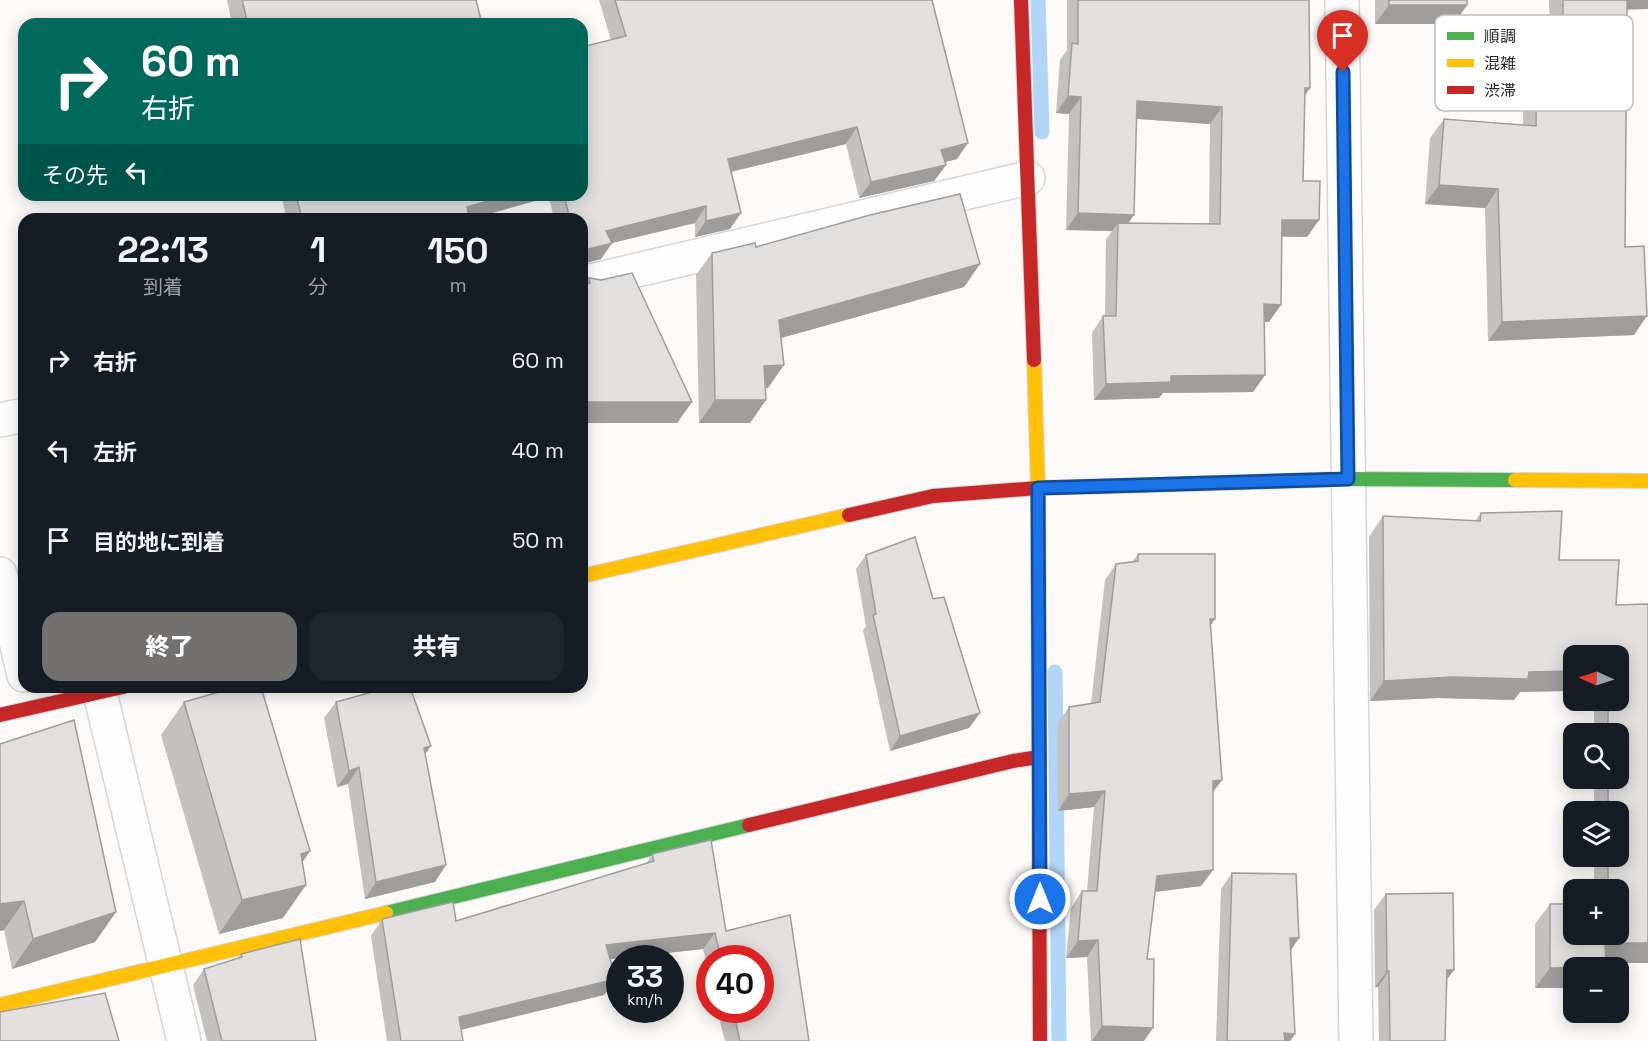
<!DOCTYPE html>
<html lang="ja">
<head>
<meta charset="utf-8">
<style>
	:root { --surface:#171b24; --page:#20242c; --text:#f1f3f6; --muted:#9ea1a6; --accent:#727170 }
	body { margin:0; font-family:"Space Grotesk","Noto Sans JP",sans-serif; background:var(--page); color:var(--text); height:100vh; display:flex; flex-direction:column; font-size:22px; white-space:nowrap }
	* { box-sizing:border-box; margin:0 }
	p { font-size:20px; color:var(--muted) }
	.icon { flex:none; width:33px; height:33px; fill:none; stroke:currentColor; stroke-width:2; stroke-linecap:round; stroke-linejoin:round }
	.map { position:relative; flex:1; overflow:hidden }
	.drawer { position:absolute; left:18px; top:213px; width:570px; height:480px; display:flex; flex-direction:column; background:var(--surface); border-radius:18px; box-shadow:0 3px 15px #0003 }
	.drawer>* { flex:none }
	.banner { position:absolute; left:18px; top:18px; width:570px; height:183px; border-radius:18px; box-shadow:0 3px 15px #0003; background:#00695c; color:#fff; overflow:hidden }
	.needle { width:39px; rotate:273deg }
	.fabs { position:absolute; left:1563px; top:645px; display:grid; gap:12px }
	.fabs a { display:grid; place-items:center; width:66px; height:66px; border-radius:12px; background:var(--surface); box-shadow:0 3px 15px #0003; font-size:30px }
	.speed { position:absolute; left:606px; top:945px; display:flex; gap:12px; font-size:30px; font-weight:700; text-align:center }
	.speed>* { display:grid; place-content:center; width:78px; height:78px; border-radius:50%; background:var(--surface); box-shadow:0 3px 15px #0003; line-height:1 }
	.speed small { font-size:15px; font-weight:400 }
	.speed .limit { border:9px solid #d22; background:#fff; color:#111 }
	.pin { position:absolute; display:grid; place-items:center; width:51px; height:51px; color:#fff; margin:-62px -26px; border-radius:50% 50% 50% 0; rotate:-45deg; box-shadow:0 0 6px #0007 }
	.pin .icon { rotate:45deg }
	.me { position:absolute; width:66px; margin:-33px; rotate:0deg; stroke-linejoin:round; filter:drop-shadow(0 0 4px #0008) }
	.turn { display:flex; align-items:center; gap:21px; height:126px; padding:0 24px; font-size:27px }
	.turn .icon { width:78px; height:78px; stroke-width:2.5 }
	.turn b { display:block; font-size:42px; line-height:51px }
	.then { display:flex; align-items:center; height:57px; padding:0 24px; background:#0003; gap:12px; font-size:22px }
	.eta { display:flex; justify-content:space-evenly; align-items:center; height:102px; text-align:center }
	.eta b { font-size:36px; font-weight:800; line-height:42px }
	.action { display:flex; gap:12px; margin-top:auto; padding:12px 24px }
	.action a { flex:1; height:69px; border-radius:18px; background:var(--accent); color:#fff; font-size:24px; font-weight:800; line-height:69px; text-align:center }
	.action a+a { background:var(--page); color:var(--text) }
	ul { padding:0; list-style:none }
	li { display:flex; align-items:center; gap:18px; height:90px; padding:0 24px }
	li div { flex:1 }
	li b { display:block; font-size:22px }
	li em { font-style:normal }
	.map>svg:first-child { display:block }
</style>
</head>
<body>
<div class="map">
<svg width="1648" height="1041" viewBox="0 0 1648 1041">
	<rect width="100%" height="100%" fill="#fcfaf8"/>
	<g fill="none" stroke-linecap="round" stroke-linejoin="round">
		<g stroke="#b0d5f7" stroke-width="15">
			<polyline points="1038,0 1042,132"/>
			<polyline points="1055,672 1059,1041"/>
		</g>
		<defs>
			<g id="street">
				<polyline points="1342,0 1356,1041"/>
				<polyline points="582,283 1028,178"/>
				<polyline points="0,420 24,415"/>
				<polyline points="0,574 24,675"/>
				<polyline points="100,693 184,1041"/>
			</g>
			<g id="fast">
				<polyline points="1151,485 1348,479 1515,480"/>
				<polyline points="386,913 749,825"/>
			</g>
			<g id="slow">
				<polyline points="1034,360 1038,488 1039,820"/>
				<polyline points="1515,480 1648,481"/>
				<polyline points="582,576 849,515"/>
				<polyline points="0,1005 386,913"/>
			</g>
			<g id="jam">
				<polyline points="1021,0 1034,360"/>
				<polyline points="849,515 933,496 1038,488 1151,485"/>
				<polyline points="0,715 123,687"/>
				<polyline points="1039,820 1040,1041"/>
				<polyline points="749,825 1013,761 1039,757"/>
			</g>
		</defs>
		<use href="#street" stroke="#d7d6d4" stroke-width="36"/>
		<use href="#fast" stroke="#d7d6d4" stroke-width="16"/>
		<use href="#slow" stroke="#d7d6d4" stroke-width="16"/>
		<use href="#jam" stroke="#d7d6d4" stroke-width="16"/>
		<use href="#street" stroke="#fffefe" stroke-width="33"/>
		<use href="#fast" stroke="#4caf50" stroke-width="14"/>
		<use href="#slow" stroke="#ffc107" stroke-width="14"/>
		<use href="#jam" stroke="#c62828" stroke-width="14"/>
	</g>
	<g fill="#c2c1c0" fill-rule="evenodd">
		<polygon points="227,0 476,0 482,24 232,24"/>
		<polygon points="599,0 932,0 957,159 945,162 946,165 934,181 859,198 846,144 731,172 730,229 695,237 695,223 612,243 601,259 582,264 582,219 554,219 549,197 471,219 287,219 281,195 582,195 611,40"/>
		<path d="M1067,0H1309L1310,88L1305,96L1303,181L1319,220L1307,237H1282L1269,322H1264L1265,375L1253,392L1163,393L1159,398L1094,400L1092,333L1103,316H1105L1106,239L1112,231L1066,230L1069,114L1056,113L1060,60L1067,50ZM1136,119L1210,124L1209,223H1129Z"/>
		<polygon points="1375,0 1467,0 1467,5 1454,24 1375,24"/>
		<polygon points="1549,0 1648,0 1627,10 1625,247 1634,335 1488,341 1485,208 1425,204 1430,138 1444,119 1523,125 1524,57 1537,38 1550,38"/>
		<polygon points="756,247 980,264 964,287 781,338 768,388 765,388 750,423 699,423 696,275 712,253"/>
		<polygon points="589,278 692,402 677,423 582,423 582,286 584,285"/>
		<polygon points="1481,513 1559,560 1616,605 1648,604 1648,963 1606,963 1535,988 1535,924 1550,904 1618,934 1618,890 1594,890 1594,856 1618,856 1618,812 1594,812 1594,778 1618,778 1618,734 1594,734 1594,700 1618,700 1618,656 1520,692 1514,700 1438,698 1370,701 1369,537 1383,516 1475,521"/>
		<polygon points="1138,554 1210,626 1222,780 1213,791 1213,870 1201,886 1155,892 1147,959 1144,1041 1091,1041 1087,957 1066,958 1071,908 1082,891 1087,891 1094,807 1058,811 1058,723 1069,707 1091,704 1105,580 1116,564 1132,562"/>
		<polygon points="866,555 933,599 980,713 969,728 890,751 863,630 866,626 856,569"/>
		<polygon points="184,702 303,862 283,918 219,934 161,735"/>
		<polygon points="336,702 425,754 435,882 365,899 348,784 337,787 324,718"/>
		<polygon points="0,744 116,912 95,942 12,969 4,930 0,931"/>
		<polygon points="711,840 726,931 790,915 809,1041 725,1041 717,1010 760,1010 760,958 710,958 710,975 703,949 610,959 616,979 604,995 461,1030 463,1041 387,1041 371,936 382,919 453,902 456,921 646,864 652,854"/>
		<polygon points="1232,873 1299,938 1291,950 1295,1034 1290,1041 1216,1041 1221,889"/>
		<polygon points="1386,894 1454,970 1446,980 1445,1041 1379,1041 1378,987 1375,987 1374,910"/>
		<polygon points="241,954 316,1041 207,1041 193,985 204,969 237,959"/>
	</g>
	<g fill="#9e9d9c">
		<polygon points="1621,0 1648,0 1648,9 1614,10"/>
		<polygon points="1389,5 1467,5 1454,24 1375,24"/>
		<polygon points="1305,88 1310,88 1298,105"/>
		<polygon points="1068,96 1081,97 1069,114 1056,113"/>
		<polygon points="1137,101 1222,107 1210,124 1125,118"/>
		<polygon points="857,127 846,144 717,175 728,159"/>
		<polygon points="968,143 957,159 930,166 941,150"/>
		<polygon points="946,165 934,181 859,198 871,182"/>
		<polygon points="1439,185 1498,189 1485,208 1425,204"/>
		<polygon points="509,195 550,195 549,197 471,219 459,219 467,207"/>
		<polygon points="706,206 695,223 595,247 606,231"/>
		<polygon points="741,213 730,229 695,237 706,221"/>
		<polygon points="1078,213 1134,215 1123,231 1118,223 1112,231 1066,230"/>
		<polygon points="1282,220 1319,220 1307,237 1270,236"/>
		<polygon points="612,243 601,259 582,264 582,253 589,249"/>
		<polygon points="980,264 964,287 763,343 779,320"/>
		<polygon points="1264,304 1281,305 1269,322 1252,321"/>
		<polygon points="1647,316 1634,335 1488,341 1502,322"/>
		<polygon points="784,365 768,388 749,389 764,366"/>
		<polygon points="1265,375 1253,392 1163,393 1159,398 1094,400 1106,384 1171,376"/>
		<polygon points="715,400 766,400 750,423 699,423"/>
		<polygon points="587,402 692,402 677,423 582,423 582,409"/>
		<polygon points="1210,619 1215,619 1204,635"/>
		<polygon points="1574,671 1574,691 1520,692 1514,700 1438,698 1370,701 1384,681 1529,672"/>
		<polygon points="980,713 969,728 890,751 900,736"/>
		<polygon points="431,746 419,763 424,748"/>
		<polygon points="359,767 348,784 337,787 349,771"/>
		<polygon points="1222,780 1210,796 1213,781"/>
		<polygon points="1105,791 1094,807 1058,811 1069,794"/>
		<polygon points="310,851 287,885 301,854"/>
		<polygon points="446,865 435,882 365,899 376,882"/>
		<polygon points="1213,870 1201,886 1146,893 1157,876"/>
		<polygon points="306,885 283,918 219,934 242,900"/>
		<polygon points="24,901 4,930 0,931 0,904"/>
		<polygon points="116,912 95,942 12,969 33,939"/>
		<polygon points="715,933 703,949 595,961 606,945"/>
		<polygon points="1290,938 1299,938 1288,954"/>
		<polygon points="1098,940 1087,957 1066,958 1078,941"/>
		<polygon points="1605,943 1648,943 1648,963 1591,963"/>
		<polygon points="1550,968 1574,968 1574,988 1535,988"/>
		<polygon points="1447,970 1454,970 1442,986"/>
		<polygon points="1387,971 1389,971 1378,987 1375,987"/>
		<polygon points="616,979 604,995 447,1033 459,1017"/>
		<polygon points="1102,1026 1153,1028 1144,1041 1092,1041"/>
		<polygon points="1284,1033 1295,1034 1290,1041 1278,1041"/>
	</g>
	<g fill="#e2e0df" stroke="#9e9d9c" stroke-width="1.5">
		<polygon points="242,0 476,0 482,24 248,24"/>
		<polygon points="615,0 932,0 968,143 941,150 946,165 871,182 857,127 728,159 741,213 706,221 706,206 606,231 612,243 589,249 582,253 582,219 570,219 564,195 582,195 582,47 626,36"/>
		<polygon points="1078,0 1309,0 1310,88 1305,88 1303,181 1320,181 1319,220 1282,220 1281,305 1264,304 1265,375 1171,376 1171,382 1106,384 1103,316 1116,316 1118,223 1220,224 1222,107 1137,101 1134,215 1078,213 1081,97 1068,96 1072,43 1078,44"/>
		<rect x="1389" y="0" width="78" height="5"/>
		<polygon points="1563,0 1627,0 1625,247 1644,246 1647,316 1502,322 1498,189 1439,185 1444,119 1536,126 1537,38 1563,38"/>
		<polygon points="960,194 980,264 779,320 784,365 764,366 766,400 715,400 712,253 755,243 756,247 870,215"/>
		<polygon points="296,195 509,195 467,207 469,219 302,219"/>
		<polygon points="632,273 692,402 587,402 582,388 582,286 590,283 589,278 601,280"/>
		<polygon points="1562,511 1559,560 1619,560 1616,605 1648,604 1648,943 1605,943 1606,967 1550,968 1550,904 1574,904 1574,934 1618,934 1618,890 1608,890 1608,856 1618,856 1618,812 1608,812 1608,778 1618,778 1618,734 1608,734 1608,700 1618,700 1618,656 1574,656 1574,671 1529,672 1528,679 1452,677 1384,681 1383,516 1480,521 1481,513"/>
		<polygon points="915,537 933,599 944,597 980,713 900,736 873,615 876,614 866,555"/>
		<polygon points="1138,554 1215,554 1215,619 1210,619 1222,780 1213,781 1213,870 1157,876 1147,959 1154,959 1153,1028 1102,1026 1098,940 1078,941 1082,891 1097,891 1105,791 1069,794 1069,707 1100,702 1116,564 1138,561"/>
		<polygon points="236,687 261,687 310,851 301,854 306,885 242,900 184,702"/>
		<polygon points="390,687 410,687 431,746 424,748 446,865 376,882 359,767 349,771 336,702"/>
		<polygon points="74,720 116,912 33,939 24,901 0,904 0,744"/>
		<polygon points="711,840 726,931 790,915 809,1041 740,1041 733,1010 760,1010 760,958 721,958 715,933 606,945 616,979 459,1017 463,1041 401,1041 382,919 453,902 456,921 654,861 652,854"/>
		<polygon points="1232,873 1296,874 1299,938 1290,938 1295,1034 1284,1033 1285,1041 1227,1041"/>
		<polygon points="1453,893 1454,970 1447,970 1445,1041 1390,1041 1389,971 1387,971 1386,894"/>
		<polygon points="300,939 316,1041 222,1041 204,969 242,957 241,954"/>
		<polygon points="105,993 119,1041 0,1041 0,1012"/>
	</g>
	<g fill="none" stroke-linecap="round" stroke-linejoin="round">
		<defs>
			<polyline id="route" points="1040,899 1038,488 1348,479 1343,72"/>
		</defs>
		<use href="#route" stroke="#114b97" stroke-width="15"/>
		<use href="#route" stroke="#1a73e8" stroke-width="10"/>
	</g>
	<rect x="1435" y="15" width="198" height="96" rx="9" fill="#fff" stroke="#bebebe" stroke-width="1.5"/>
	<rect x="1447" y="32" width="27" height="8" fill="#4caf50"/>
	<rect x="1447" y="59" width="27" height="8" fill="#ffc107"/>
	<rect x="1447" y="86" width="27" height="8" fill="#c62828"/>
	<g font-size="16" fill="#282726">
		<text x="1484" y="42">順調</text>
		<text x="1484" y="69">混雑</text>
		<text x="1484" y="96">渋滞</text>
	</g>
</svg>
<div class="fabs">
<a><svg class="needle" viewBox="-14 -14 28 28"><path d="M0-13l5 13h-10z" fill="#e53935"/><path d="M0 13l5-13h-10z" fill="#9ea1a6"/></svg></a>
<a><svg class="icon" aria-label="search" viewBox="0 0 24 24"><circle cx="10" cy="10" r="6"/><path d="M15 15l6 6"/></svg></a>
<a><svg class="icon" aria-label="layers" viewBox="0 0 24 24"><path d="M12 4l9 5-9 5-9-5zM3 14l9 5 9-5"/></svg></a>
<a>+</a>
<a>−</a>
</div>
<div class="speed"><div>33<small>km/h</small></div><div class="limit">40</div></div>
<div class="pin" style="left:1343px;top:72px;background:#d93025"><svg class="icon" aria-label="arrive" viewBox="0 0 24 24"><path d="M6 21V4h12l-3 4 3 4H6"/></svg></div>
<svg class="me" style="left:1040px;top:899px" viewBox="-20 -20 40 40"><circle r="17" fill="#1a73e8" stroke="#fff" stroke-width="3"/><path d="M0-11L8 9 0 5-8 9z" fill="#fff"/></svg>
<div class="banner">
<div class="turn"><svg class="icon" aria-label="right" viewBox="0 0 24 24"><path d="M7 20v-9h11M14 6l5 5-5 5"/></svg><div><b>60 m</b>右折</div></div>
<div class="then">その先<svg class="icon" aria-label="left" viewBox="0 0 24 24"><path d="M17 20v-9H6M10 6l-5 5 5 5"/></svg></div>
</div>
<section class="drawer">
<div class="eta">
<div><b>22:13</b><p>到着</p></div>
<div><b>1</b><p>分</p></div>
<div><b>150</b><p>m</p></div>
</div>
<ul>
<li><svg class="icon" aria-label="right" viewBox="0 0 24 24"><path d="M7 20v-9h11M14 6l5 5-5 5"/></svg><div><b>右折</b></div><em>60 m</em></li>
<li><svg class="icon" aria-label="left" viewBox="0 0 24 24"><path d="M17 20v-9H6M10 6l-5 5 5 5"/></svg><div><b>左折</b></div><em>40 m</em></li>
<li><svg class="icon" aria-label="arrive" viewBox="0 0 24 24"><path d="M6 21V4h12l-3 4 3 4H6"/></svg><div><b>目的地に到着</b></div><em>50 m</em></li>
</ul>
<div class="action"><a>終了</a><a>共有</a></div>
</section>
</div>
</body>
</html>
